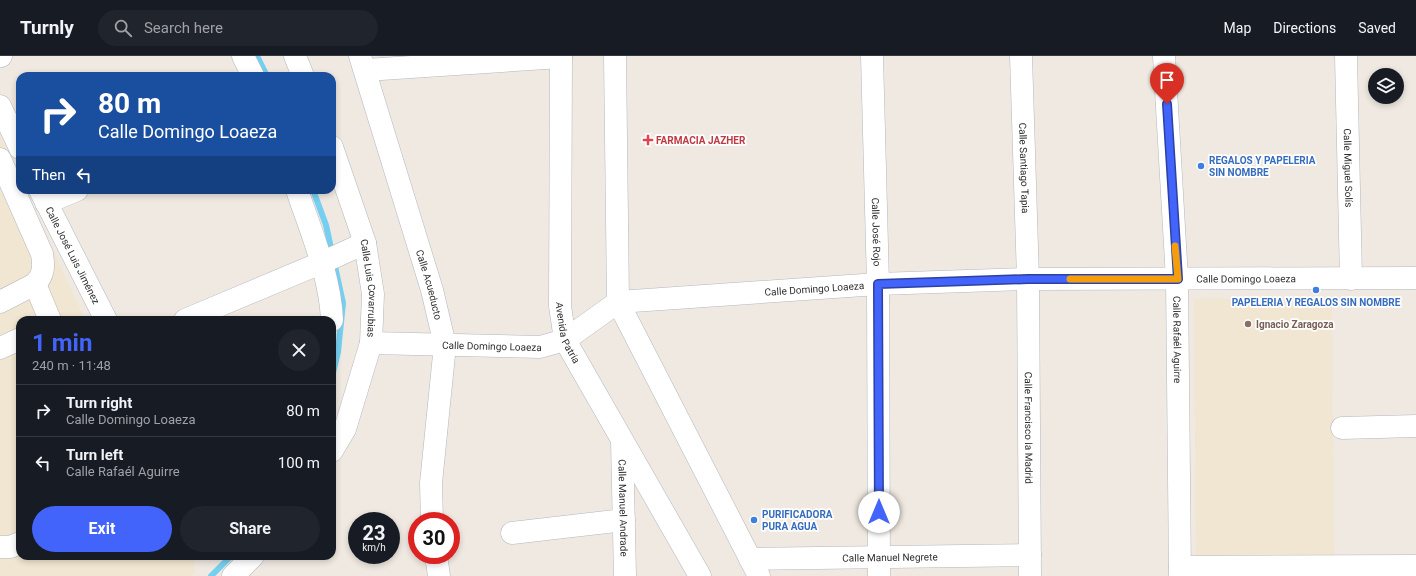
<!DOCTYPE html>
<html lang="en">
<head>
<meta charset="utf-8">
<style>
	:root { --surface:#171b24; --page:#20242c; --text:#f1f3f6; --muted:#9ea1a6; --line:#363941; --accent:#4264fb }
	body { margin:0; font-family:Roboto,sans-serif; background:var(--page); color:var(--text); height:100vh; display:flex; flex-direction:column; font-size:15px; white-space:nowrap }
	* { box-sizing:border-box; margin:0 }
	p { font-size:13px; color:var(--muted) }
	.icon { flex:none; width:22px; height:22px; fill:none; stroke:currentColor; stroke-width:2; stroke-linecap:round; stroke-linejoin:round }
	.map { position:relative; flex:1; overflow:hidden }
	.sheet { position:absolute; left:16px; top:260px; width:320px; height:244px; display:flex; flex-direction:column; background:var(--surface); border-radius:12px; box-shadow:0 2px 6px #0003 }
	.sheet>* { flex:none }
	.guide { position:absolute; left:16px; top:16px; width:320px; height:122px; border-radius:12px; box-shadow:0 2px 6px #0003; background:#1a4fa0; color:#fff; overflow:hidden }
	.buttons { position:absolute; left:1368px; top:12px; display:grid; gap:8px }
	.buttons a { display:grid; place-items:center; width:36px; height:36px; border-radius:50%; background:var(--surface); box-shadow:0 2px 6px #0003; font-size:20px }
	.speed { position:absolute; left:348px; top:456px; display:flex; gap:8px; font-size:20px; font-weight:700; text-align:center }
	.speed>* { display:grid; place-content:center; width:52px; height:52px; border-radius:50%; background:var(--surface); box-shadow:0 2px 6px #0003; line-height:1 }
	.speed small { font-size:10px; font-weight:400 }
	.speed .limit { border:6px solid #d22; background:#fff; color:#111 }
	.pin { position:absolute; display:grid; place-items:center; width:34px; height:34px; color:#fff; margin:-41px -17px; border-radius:50% 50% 50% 0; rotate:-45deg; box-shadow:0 0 4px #0007 }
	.pin .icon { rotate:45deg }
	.me { position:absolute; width:44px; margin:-22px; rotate:0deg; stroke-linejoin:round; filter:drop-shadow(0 0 3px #0008) }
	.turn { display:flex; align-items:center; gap:14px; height:84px; padding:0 16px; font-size:18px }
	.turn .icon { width:52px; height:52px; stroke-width:2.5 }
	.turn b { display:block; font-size:28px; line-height:34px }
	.then { display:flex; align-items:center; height:38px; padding:0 16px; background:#0003; gap:8px; font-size:15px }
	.round { display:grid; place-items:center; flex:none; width:42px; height:42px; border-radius:21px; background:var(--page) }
	.summary { display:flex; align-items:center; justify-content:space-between; height:68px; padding:0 16px }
	h1 { font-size:24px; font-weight:700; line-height:30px; color:var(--accent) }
	.cta { display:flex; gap:8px; margin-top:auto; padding:8px 16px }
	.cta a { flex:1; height:46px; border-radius:24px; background:var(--accent); color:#fff; font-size:16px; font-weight:700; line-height:46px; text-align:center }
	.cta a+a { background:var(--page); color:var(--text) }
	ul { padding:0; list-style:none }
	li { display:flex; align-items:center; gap:12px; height:52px; padding:0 16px; border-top:1px solid var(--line) }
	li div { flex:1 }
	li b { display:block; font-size:15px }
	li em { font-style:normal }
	header { display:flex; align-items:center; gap:24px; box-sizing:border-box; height:56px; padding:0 20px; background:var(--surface); border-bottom:1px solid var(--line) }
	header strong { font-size:19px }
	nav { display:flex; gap:22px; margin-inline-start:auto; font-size:14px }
	.search { width:280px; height:36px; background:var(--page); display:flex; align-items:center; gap:10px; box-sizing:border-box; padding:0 14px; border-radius:22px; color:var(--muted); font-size:15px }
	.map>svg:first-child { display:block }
</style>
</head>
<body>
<header>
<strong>Turnly</strong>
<div class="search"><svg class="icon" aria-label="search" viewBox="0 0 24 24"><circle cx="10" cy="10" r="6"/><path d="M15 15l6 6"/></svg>Search here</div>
<nav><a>Map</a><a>Directions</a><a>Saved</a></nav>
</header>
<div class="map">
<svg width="1416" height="520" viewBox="0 0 1416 520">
	<rect width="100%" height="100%" fill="#efe9e1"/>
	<g fill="#f0e6d1">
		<polygon points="0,80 85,264 20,264 20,500 192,500 194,504 195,515 191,520 0,520"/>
		<polygon points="1332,242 1334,501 1196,501 1194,243"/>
	</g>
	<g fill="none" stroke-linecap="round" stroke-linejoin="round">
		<g stroke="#75cff0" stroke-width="6">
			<polyline points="257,0 267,20"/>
			<polyline points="313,134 326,169 332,197"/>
			<polyline points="332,321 338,296 343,247 334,206"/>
			<polyline points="211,520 231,500"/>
		</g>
		<defs>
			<g id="minor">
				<polyline points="0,0 1,0"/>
				<polyline points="243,0 253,20"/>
				<polyline points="295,0 303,20"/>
				<path id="s1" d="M360,0L432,234L445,289L431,427L432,465"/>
				<path id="s2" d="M561,0L560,250L565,284L700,520"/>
				<polyline points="615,0 618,246 759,520"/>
				<path id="s3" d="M872,0L878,228L879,520"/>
				<path id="s4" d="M1021,0L1028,223L1030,520"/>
				<path id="s5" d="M1164,0L1177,223L1180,520"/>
				<path id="s6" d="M1346,0L1351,223"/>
				<polyline points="366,14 561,1"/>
				<polyline points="0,50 20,92"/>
				<path id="s7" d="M332,91L365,187L373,238L371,287L345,373L332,395"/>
				<path d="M0,103L42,198C44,210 44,219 35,228"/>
				<path id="s8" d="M40,134L106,264"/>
				<path d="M297,134C311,176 330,219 332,264"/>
				<polyline points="46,147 77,134"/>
				<polyline points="0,246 35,228 50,264"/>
				<polyline points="185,264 330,203 365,187"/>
				<path id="s9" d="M371,287L540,291L565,284L618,246L878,228L1028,223L1416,222"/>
				<polyline points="0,292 20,283"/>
				<polyline points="1342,372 1416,370"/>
				<path id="s10" d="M622,385L625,520"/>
				<polyline points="512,477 624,464"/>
				<polyline points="0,491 10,491 20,487"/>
				<polyline points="436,499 439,520"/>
				<path id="s11" d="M750,503L1030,499"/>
				<polyline points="1180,511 1416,510"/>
				<polyline points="233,520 253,500"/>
			</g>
		</defs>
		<use href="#minor" stroke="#b4b7c1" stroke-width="23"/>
		<use href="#minor" stroke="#fff" stroke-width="22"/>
	</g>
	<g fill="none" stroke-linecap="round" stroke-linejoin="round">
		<defs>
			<polyline id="route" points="879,456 878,228 1028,223 1178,223 1167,48"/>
		</defs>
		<use href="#route" stroke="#2b41a3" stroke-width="10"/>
		<use href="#route" stroke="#4264fb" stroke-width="7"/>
		<polyline stroke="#f59e0b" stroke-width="7" points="1070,223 1178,223 1175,190"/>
	</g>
	<path fill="#e0444e" stroke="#fff" stroke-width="1.5" d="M646 78h4v4h4v4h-4v4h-4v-4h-4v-4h4z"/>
	<g fill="#3f7fe0" stroke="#fff" stroke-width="1.5">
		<circle cx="1201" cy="110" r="4"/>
		<circle cx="1316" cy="234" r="4"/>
		<circle cx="754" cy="464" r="4"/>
	</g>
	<circle fill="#8d6e63" stroke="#fff" stroke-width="1.5" cx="1248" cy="268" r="4"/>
	<g text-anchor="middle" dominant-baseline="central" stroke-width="3.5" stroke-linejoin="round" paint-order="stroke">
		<g font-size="10" font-weight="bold" fill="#be3a42" stroke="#fff" text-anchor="start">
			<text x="656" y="84">FARMACIA JAZHER</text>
		</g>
		<g font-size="10" font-weight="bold" fill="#366cbe" stroke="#fff" text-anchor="start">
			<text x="1209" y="104">REGALOS Y PAPELERIA<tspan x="1209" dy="12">SIN NOMBRE</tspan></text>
			<text x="1316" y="246" text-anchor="middle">PAPELERIA Y REGALOS SIN NOMBRE</text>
			<text x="762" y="458">PURIFICADORA<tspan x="762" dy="12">PURA AGUA</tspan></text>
		</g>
		<g font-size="10" fill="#2e2e2e" stroke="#fff">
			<text stroke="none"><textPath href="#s4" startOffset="112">Calle Santiago Tapia</textPath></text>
			<text stroke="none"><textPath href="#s6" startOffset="112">Calle Miguel Solís</textPath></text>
			<text stroke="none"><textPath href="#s3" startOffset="176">Calle José Rojo</textPath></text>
			<text stroke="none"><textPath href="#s8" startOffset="73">Calle José Luis Jiménez</textPath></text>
			<text stroke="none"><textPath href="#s9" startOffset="889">Calle Domingo Loaeza</textPath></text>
			<text stroke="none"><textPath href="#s1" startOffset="239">Calle Acueducto</textPath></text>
			<text stroke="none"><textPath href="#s7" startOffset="147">Calle Luis Covarrubias</textPath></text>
			<text stroke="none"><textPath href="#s9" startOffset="457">Calle Domingo Loaeza</textPath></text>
			<text stroke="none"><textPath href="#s2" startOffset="278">Avenida Patria</textPath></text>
			<text stroke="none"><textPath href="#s5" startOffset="284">Calle Rafaél Aguirre</textPath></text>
			<text stroke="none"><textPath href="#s9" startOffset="121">Calle Domingo Loaeza</textPath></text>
			<text stroke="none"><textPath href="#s4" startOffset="372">Calle Francisco la Madrid</textPath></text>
			<text stroke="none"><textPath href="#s10" startOffset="67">Calle Manuel Andrade</textPath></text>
			<text stroke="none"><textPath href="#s11" startOffset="140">Calle Manuel Negrete</textPath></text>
		</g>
		<g font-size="10" font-weight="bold" fill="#785e54" stroke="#fff" text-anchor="start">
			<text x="1256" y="268">Ignacio Zaragoza</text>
		</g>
	</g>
</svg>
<div class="buttons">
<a><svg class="icon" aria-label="layers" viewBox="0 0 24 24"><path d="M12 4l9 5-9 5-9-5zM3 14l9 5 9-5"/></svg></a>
</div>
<div class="speed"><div>23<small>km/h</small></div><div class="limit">30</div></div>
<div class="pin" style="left:1167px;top:48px;background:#d93025"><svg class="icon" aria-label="arrive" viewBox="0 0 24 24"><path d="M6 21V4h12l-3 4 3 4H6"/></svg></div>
<svg class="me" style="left:879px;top:456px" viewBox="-20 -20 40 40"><circle r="19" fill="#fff"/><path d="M0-13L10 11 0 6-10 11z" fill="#4264fb"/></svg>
<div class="guide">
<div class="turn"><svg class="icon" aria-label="right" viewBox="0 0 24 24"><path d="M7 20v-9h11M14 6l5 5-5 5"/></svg><div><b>80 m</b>Calle Domingo Loaeza</div></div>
<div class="then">Then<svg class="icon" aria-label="left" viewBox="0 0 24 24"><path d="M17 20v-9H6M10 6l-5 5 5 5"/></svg></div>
</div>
<section class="sheet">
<div class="summary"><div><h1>1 min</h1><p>240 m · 11:48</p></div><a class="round"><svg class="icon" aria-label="close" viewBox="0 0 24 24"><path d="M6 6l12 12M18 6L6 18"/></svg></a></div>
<ul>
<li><svg class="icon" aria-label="right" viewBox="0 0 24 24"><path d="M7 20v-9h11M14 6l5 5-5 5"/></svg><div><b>Turn right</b><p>Calle Domingo Loaeza</p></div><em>80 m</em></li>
<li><svg class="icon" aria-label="left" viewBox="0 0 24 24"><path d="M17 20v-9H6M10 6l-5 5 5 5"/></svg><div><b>Turn left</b><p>Calle Rafaél Aguirre</p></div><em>100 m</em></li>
</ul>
<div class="cta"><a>Exit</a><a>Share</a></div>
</section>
</div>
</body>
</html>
